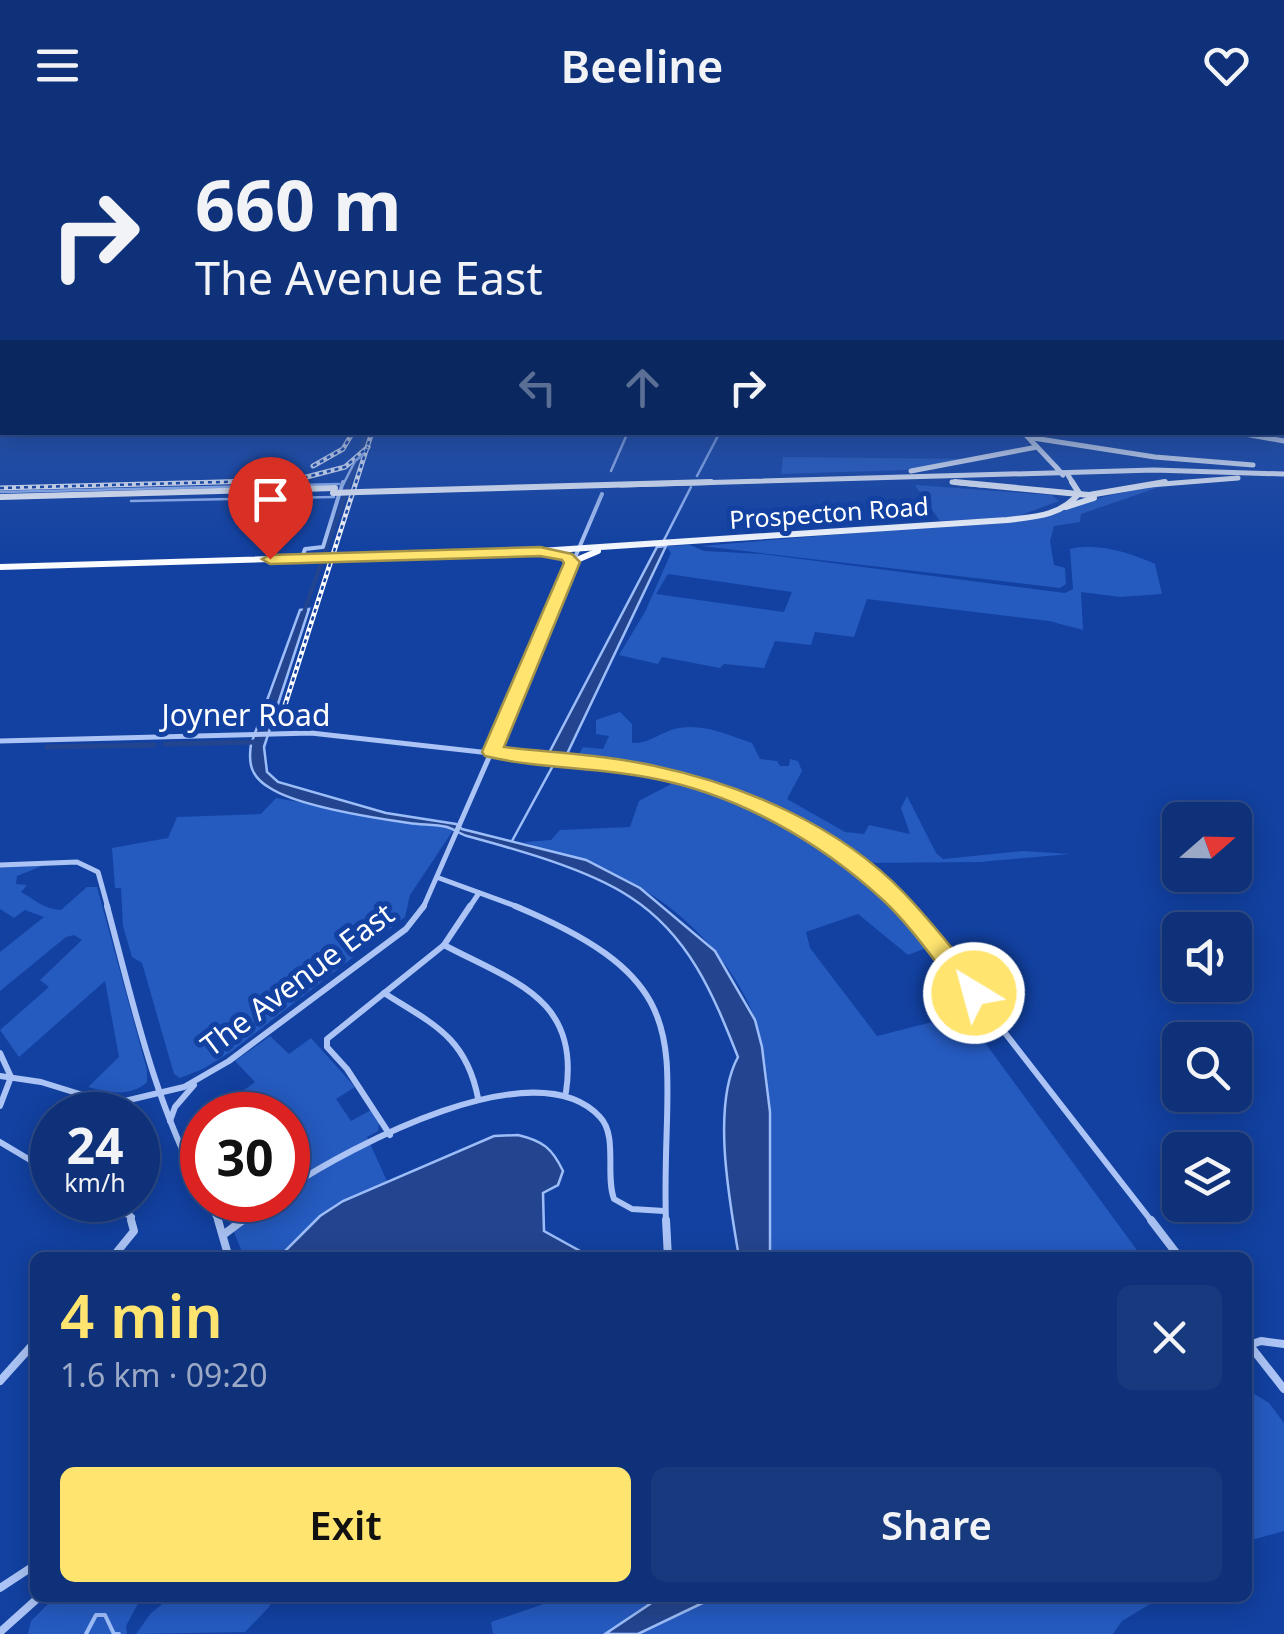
<!DOCTYPE html>
<html lang="en">
<head>
<meta charset="utf-8">
<style>
	:root { --surface:#0e3179; --page:#17397e; --text:#f1f3f6; --muted:#9ba9c6; --line:#2e4c8a; --accent:#ffe56f }
	body { margin:0; font-family:"Noto Sans",sans-serif; background:var(--page); color:var(--text); height:100vh; display:flex; flex-direction:column; font-size:38px; white-space:nowrap }
	* { box-sizing:border-box; margin:0 }
	p { font-size:32px; color:var(--muted) }
	.icon { flex:none; width:55px; height:55px; fill:none; stroke:currentColor; stroke-width:2; stroke-linecap:round; stroke-linejoin:round }
	.map { position:relative; flex:1; overflow:hidden }
	.panel { position:absolute; left:30px; top:1122px; width:1222px; height:350px; display:flex; flex-direction:column; background:var(--surface); border-radius:15px; box-shadow:0 5px 25px #0003,0 0 0 2px var(--line) }
	.panel>* { flex:none }
	.top-card { position:absolute; left:0px; top:0px; width:1285px; height:305px; box-shadow:0 5px 25px #0003,0 0 0 2px var(--line); background:#0e3179; color:var(--text); overflow:hidden }
	.needle { width:65px; rotate:70deg }
	.fabs { position:absolute; left:1162px; top:672px; display:grid; gap:20px }
	.fabs a { display:grid; place-items:center; width:90px; height:90px; border-radius:15px; background:var(--surface); box-shadow:0 5px 25px #0003,0 0 0 2px var(--line); font-size:50px }
	.speed { position:absolute; left:30px; top:962px; display:flex; gap:20px; font-size:50px; font-weight:700; text-align:center }
	.speed>* { display:grid; place-content:center; width:130px; height:130px; border-radius:50%; background:var(--surface); box-shadow:0 5px 25px #0003,0 0 0 2px var(--line); line-height:1 }
	.speed small { font-size:25px; font-weight:400 }
	.speed .limit { border:15px solid #d22; background:#fff; color:#111 }
	.pin { position:absolute; display:grid; place-items:center; width:85px; height:85px; color:#fff; margin:-102px -42px; border-radius:50% 50% 50% 0; rotate:-45deg; box-shadow:0 0 10px #0007 }
	.pin .icon { rotate:45deg }
	.me { position:absolute; width:110px; margin:-55px; rotate:323deg; stroke-linejoin:round; filter:drop-shadow(0 0 8px #0008) }
	.turn { display:flex; align-items:center; gap:35px; height:210px; padding:0 30px; font-size:45px }
	.turn .icon { width:130px; height:130px; stroke-width:2.5 }
	.turn b { display:block; font-size:70px; line-height:85px }
	.lanes { display:flex; align-items:center; height:95px; padding:0 30px; background:#0003; justify-content:center; gap:50px; direction:ltr }
	.lanes .off { opacity:.35 }
	.round { display:grid; place-items:center; flex:none; width:105px; height:105px; border-radius:15px; background:var(--page) }
	.headline { display:flex; align-items:center; justify-content:space-between; height:170px; padding:0 30px }
	h1 { font-size:60px; font-weight:600; line-height:75px; color:var(--accent) }
	.action { display:flex; gap:20px; margin-top:auto; padding:20px 30px }
	.action a { flex:1; height:115px; border-radius:15px; background:var(--accent); color:#111; font-size:40px; font-weight:600; line-height:115px; text-align:center }
	.action a+a { background:var(--page); color:var(--text) }
	header { display:flex; justify-content:space-between; align-items:center; height:130px; padding:0 30px; background:var(--surface); font-size:45px; font-weight:600 }
	.map>svg:first-child { display:block }
</style>
</head>
<body>
<header><svg class="icon" aria-label="menu" viewBox="0 0 24 24"><path d="M4 6h16M4 12h16M4 18h16"/></svg>Beeline<svg class="icon" aria-label="heart" viewBox="0 0 24 24"><path d="M12 20l-8-8c-3-5 5-10 8-4 3-6 11-1 8 4z"/></svg></header>
<div class="map">
<svg width="1284" height="1504" viewBox="0 0 1284 1504">
	<rect width="100%" height="100%" fill="#1241a1"/>
	<g fill="#255abf" fill-rule="evenodd">
		<polygon points="783,327 977,329 905,340 781,344"/>
		<polygon points="1160,354 1162,356 1081,384 1080,392 1054,396 1050,411 1054,435 1065,438 1066,454 1060,458 701,416 1044,387 1103,367"/>
		<polygon points="915,355 1051,365 1059,371 1016,387 940,391"/>
		<path d="M690,415L704,421L762,424L1065,463L1073,459L1070,419C1096,412 1131,423 1155,434L1162,464L1120,467L1081,462L1083,500L1049,491L867,469L854,507L815,502L811,515L775,511L764,538L724,534L720,538L662,527L658,534L619,525L645,482L671,423L666,416ZM668,444L792,462L784,482L656,464Z"/>
		<path d="M620,582L632,594V613C647,614 657,605 671,600C698,591 726,604 752,613L760,629L777,631L780,636H789L790,629L798,631L802,641L787,669L845,702L864,704L869,695L910,704L901,678L907,666L936,723L943,729L1023,721L1070,724L980,732L863,733L802,693L737,662L668,640L578,626L583,617L603,619L609,606L596,604V590Z"/>
		<path d="M670,648C780,681 852,730 926,818L908,825L858,784L806,802L810,818L877,906L964,884L1142,1127H770C766,1079 772,1031 770,983C769,954 765,920 756,892C738,839 688,783 638,757C602,739 562,727 524,712L551,710L560,700L630,697L639,671L671,654Z"/>
		<polygon points="276,668 454,699 410,765 405,787 232,921 203,939 180,948 174,944 142,833 132,827 123,796 121,758 115,758 112,718 168,708 177,687 261,684"/>
		<path d="M0,736H42L17,746L16,754L27,755L21,762C35,770 44,779 61,780L87,757H97L147,940V952C130,968 108,962 88,957L119,927L105,851L19,927L0,900L49,857L40,850L82,810L74,805L66,807L0,861V822L44,787L25,780L14,788L0,779Z"/>
		<polygon points="270,906 289,924 311,908 355,957 336,969 351,991 371,980 379,992 378,1001 367,1007 387,1051 320,1086 279,1127 244,1127 221,1070 288,1070 288,985 210,985 255,952 235,931"/>
		<polygon points="1248,1260 1269,1273 1284,1293 1284,1401 1248,1411"/>
		<polygon points="54,1468 141,1468 126,1496 127,1504 28,1504 31,1491"/>
		<polygon points="170,1468 272,1468 269,1477 245,1502 136,1504 151,1483"/>
		<polygon points="561,1468 659,1468 605,1504 493,1504 491,1492"/>
		<polygon points="713,1468 1160,1468 1122,1491 1113,1504 638,1504"/>
	</g>
	<g fill="#23458f" stroke="#9dbdf8" stroke-width="2.5">
		<polygon points="666,416 566,626 549,623 657,417"/>
		<path d="M309,479L264,617L267,642L278,652L386,683L456,694L462,699L586,730L640,758L715,821L755,890L762,917L770,982V1127H739C730,1074 711,976 738,927C713,864 689,805 630,767C588,739 515,719 467,706C460,704 454,699 447,697C435,694 422,695 409,693C374,688 298,676 270,658C251,647 248,634 251,614L300,480Z"/>
		<path d="M518,1005C543,1011 552,1018 563,1041L558,1055L543,1063L544,1101L591,1127H279L320,1086L343,1071L494,1006Z"/>
		<polygon points="659,1468 713,1468 638,1504 605,1504"/>
	</g>
	<g fill="none" stroke-linecap="round" stroke-linejoin="round">
		<g stroke="#9dbdf8" stroke-width="2.5">
			<polyline points="697,346 720,302"/>
			<polyline points="0,362 339,354"/>
			<polyline points="131,371 334,367"/>
			<polyline points="663,412 691,357"/>
			<polyline points="512,711 556,630"/>
		</g>
		<polyline stroke="#9dbdf8" stroke-width="4" points="86,1504 96,1485 105,1485 114,1504 119,1504"/>
		<polyline stroke="#23458f" stroke-width="4" points="303,485 367,302"/>
		<g stroke="#23458f" stroke-width="5">
			<polyline points="165,614 256,612"/>
			<polyline points="47,617 154,615"/>
		</g>
		<g stroke="#abc4f5" stroke-width="2.5">
			<polyline points="363,325 374,302"/>
			<polyline points="611,341 628,302"/>
			<polyline points="343,355 355,331"/>
		</g>
		<g stroke="#abc4f5" stroke-width="4">
			<polyline points="302,428 305,419 323,417 343,352"/>
			<polyline points="528,538 602,364"/>
		</g>
		<g stroke="#abc4f5" stroke-width="5">
			<polyline points="0,611 311,603 615,637 722,662 771,683 820,709 868,745 904,778"/>
			<polyline points="0,735 77,732 98,742 108,778"/>
			<polyline points="439,748 521,778"/>
			<polyline points="423,778 529,536"/>
			<polyline points="469,778 479,763"/>
		</g>
		<g stroke="#abc4f5" stroke-width="6">
			<path d="M107,776C133,873 154,971 202,1060"/>
			<path d="M515,776C710,857 660,918 666,1093"/>
			<polyline points="902,776 917,790 1153,1093"/>
			<path d="M444,815C514,852 580,868 566,962"/>
			<path d="M384,863C433,894 466,907 478,968"/>
			<polyline points="0,923 11,947"/>
			<polyline points="0,946 41,952 112,974 184,957 229,931 406,799 424,776"/>
			<polyline points="0,976 11,947"/>
			<polyline points="118,985 123,974"/>
			<polyline points="170,991 175,977 194,955"/>
			<polyline points="390,1005 347,939 327,917 327,909 444,815 470,776"/>
			<polyline points="0,1012 52,1043"/>
			<path d="M288,1058C350,1017 535,917 600,987C618,1006 605,1045 614,1069L632,1079L664,1081"/>
			<polyline points="98,1070 132,1087"/>
			<polyline points="126,1070 132,1093"/>
			<polyline points="208,1070 219,1093"/>
			<polyline points="240,1093 272,1070"/>
		</g>
		<g stroke="#abc4f5" stroke-width="8">
			<polyline points="218,1090 229,1128"/>
			<polyline points="666,1090 668,1128"/>
			<polyline points="1151,1090 1180,1128"/>
			<polyline points="223,1105 243,1090"/>
			<polyline points="112,1128 134,1101 131,1090"/>
			<polyline points="1248,1213 1284,1259"/>
			<polyline points="1249,1215 1261,1211 1284,1214"/>
			<polyline points="0,1251 35,1212"/>
			<polyline points="0,1458 35,1435"/>
			<polyline points="0,1502 38,1468"/>
		</g>
		<g stroke="#f9fbff" stroke-width="5">
			<polyline points="1023,302 1056,337"/>
			<polyline points="1234,302 1284,311"/>
			<polyline points="1068,345 1074,355"/>
		</g>
		<g stroke="#f9fbff" stroke-width="6">
			<polyline points="557,423 572,432 598,421"/>
			<path d="M0,437L540,421L1007,390C1033,387 1062,386 1079,363L1072,352"/>
		</g>
		<g stroke="#fff" stroke-width="5">
			<polyline points="1033,308 1155,327 1253,335"/>
			<polyline points="911,341 1037,317"/>
			<polyline points="952,352 981,355"/>
			<polyline points="621,355 1154,340 1284,344"/>
			<polyline points="1150,355 1238,348"/>
		</g>
		<g stroke="#fff" stroke-width="6">
			<polyline points="955,352 1089,365 1165,352"/>
			<polyline points="359,362 711,352"/>
			<polyline points="0,367 335,358"/>
			<polyline points="1066,377 1094,368"/>
		</g>
		<defs>
			<g id="rail">
				<polyline points="313,336 343,319 353,302"/>
				<polyline points="0,358 295,350 345,337 368,317"/>
				<polyline points="278,597 372,302"/>
			</g>
		</defs>
		<use href="#rail" stroke="#fff" stroke-width="5"/>
		<use href="#rail" stroke="#1241a1" stroke-width="2.5" stroke-dasharray="4" stroke-linecap="butt"/>
		<polyline stroke="#abc4f5" stroke-width="2.5" points="355,331 363,325"/>
		<polyline stroke="#f9fbff" stroke-width="5" points="1056,337 1063,345"/>
		<polyline stroke="#fff" stroke-width="6" points="333,363 359,362"/>
	</g>
	<linearGradient id="sky" x2="0" y2="1"><stop stop-color="#0a2459"/><stop offset="0.5" stop-color="#335aa8"/><stop offset="1" stop-color="#335aa8" stop-opacity="0"/></linearGradient>
	<rect width="1284" height="424" fill="url(#sky)"/>
	<path fill="#ffe56f" stroke="#a69548" stroke-width="2.5" d="M540,417L572,424L580,432L504,617C554,623 606,625 655,636C744,655 840,696 904,763C932,792 957,825 983,856L987,863L983,870H966C939,838 914,799 883,770C819,711 737,664 651,648C596,637 539,639 485,626L482,622L564,433L562,430L540,426L270,434L262,429L270,425Z"/>
	<g text-anchor="middle" dominant-baseline="central" stroke-width="10" stroke-linejoin="round" paint-order="stroke">
		<g font-size="25" fill="#fff" stroke="#1241a1">
			<text transform="translate(829 382) rotate(-4)">Prospecton Road</text>
		</g>
		<g font-size="30" fill="#fff" stroke="#1241a1">
			<text x="246" y="584">Joyner Road</text>
			<text transform="translate(297 849) rotate(-37)">The Avenue East</text>
		</g>
	</g>
</svg>
<div class="fabs">
<a><svg class="needle" viewBox="-14 -14 28 28"><path d="M0-13l5 13h-10z" fill="#e53935"/><path d="M0 13l5-13h-10z" fill="#9ba9c6"/></svg></a>
<a><svg class="icon" aria-label="sound" viewBox="0 0 24 24"><path d="M4 9h4l5-4v14l-5-4H4zM17 9q2 3 0 6"/></svg></a>
<a><svg class="icon" aria-label="search" viewBox="0 0 24 24"><circle cx="10" cy="10" r="6"/><path d="M15 15l6 6"/></svg></a>
<a><svg class="icon" aria-label="layers" viewBox="0 0 24 24"><path d="M12 4l9 5-9 5-9-5zM3 14l9 5 9-5"/></svg></a>
</div>
<div class="speed"><div>24<small>km/h</small></div><div class="limit">30</div></div>
<div class="pin" style="left:270px;top:429px;background:#d93025"><svg class="icon" aria-label="arrive" viewBox="0 0 24 24"><path d="M6 21V4h12l-3 4 3 4H6"/></svg></div>
<svg class="me" style="left:974px;top:863px" viewBox="-20 -20 40 40"><circle r="17" fill="#ffe56f" stroke="#fff" stroke-width="3"/><path d="M0-11L8 9 0 5-8 9z" fill="#fff"/></svg>
<div class="top-card">
<div class="turn"><svg class="icon" aria-label="right" viewBox="0 0 24 24"><path d="M7 20v-9h11M14 6l5 5-5 5"/></svg><div><b>660 m</b>The Avenue East</div></div>
<div class="lanes"><svg class="icon off" aria-label="left" viewBox="0 0 24 24"><path d="M17 20v-9H6M10 6l-5 5 5 5"/></svg><svg class="icon off" aria-label="ahead" viewBox="0 0 24 24"><path d="M12 20V5M6 11l6-6 6 6"/></svg><svg class="icon" aria-label="right" viewBox="0 0 24 24"><path d="M7 20v-9h11M14 6l5 5-5 5"/></svg></div>
</div>
<section class="panel">
<div class="headline"><div><h1>4 min</h1><p>1.6 km · 09:20</p></div><a class="round"><svg class="icon" aria-label="close" viewBox="0 0 24 24"><path d="M6 6l12 12M18 6L6 18"/></svg></a></div>
<div class="action"><a>Exit</a><a>Share</a></div>
</section>
</div>
</body>
</html>
